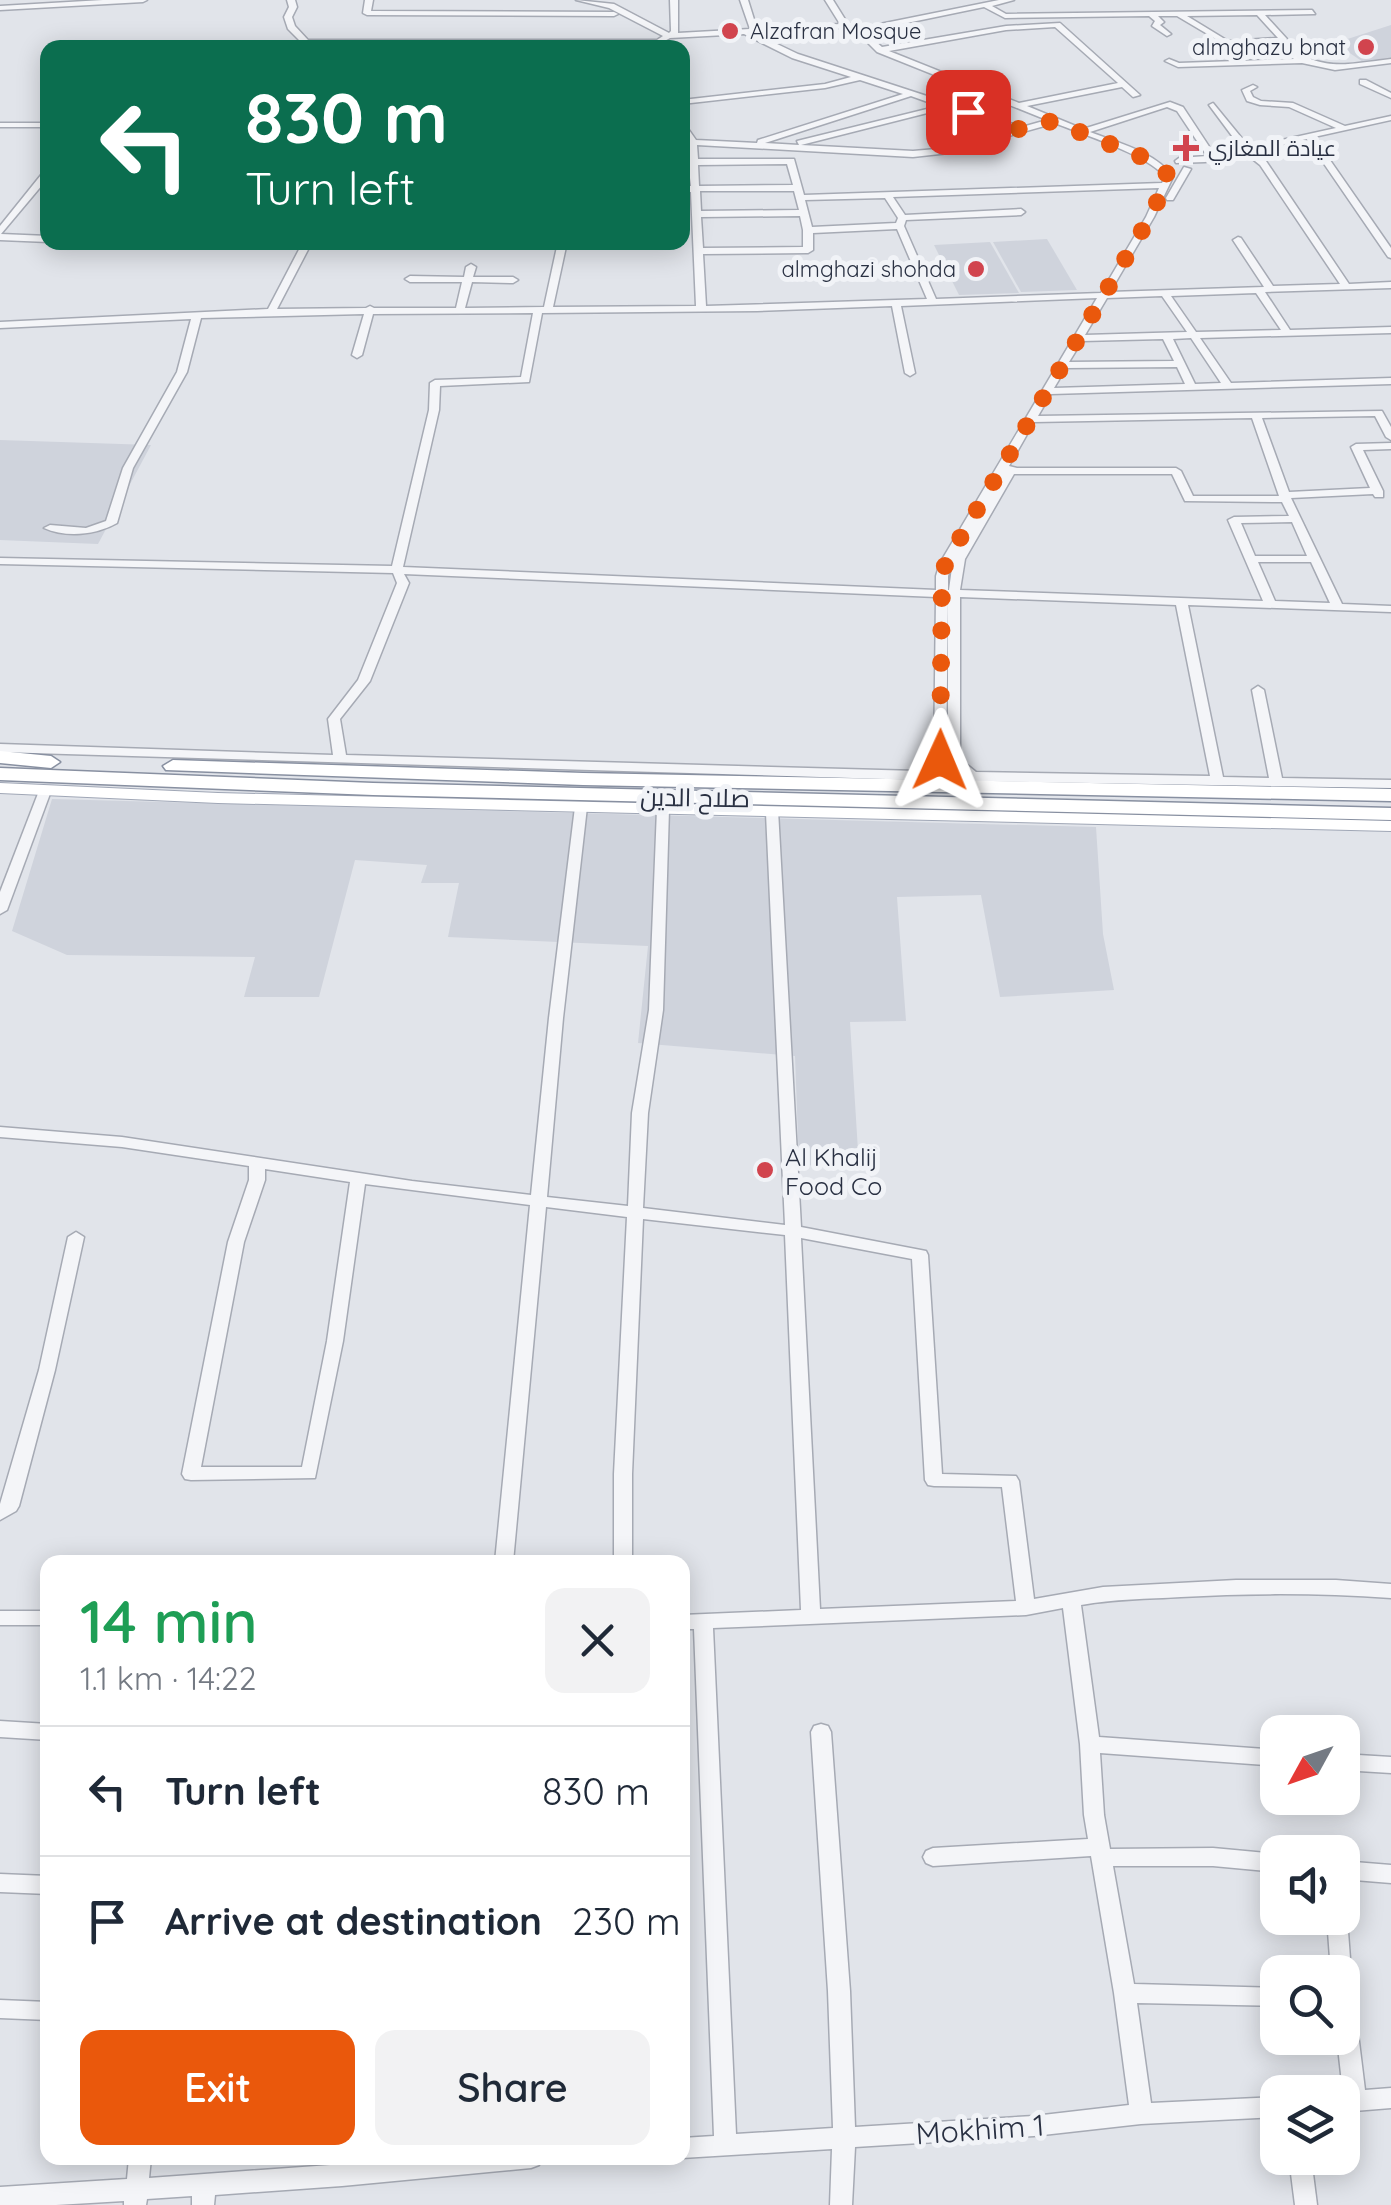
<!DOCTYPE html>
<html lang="en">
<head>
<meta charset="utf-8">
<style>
	:root { --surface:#fff; --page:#f2f2f3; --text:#1f2937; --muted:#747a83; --line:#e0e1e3; --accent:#ea580c }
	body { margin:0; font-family:Quicksand,Cairo,sans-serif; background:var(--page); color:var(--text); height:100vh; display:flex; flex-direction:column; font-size:38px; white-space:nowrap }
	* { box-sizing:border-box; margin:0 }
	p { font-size:32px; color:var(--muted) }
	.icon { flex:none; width:55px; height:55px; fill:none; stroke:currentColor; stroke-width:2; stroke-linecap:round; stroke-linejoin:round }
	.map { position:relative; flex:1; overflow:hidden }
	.panel { position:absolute; left:40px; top:1555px; width:650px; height:610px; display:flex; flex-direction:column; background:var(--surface); border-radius:20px; box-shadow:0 5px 25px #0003 }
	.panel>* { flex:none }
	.banner { position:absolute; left:40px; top:40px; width:650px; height:210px; border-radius:20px; box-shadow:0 5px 25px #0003; background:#0b6e4f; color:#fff; overflow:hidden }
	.needle { width:65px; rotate:230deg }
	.fabs { position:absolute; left:1260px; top:1715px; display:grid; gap:20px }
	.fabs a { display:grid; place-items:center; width:100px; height:100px; border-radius:20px; background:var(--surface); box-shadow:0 5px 25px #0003; font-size:50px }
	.pin { position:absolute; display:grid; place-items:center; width:85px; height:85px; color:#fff; margin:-42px; border-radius:20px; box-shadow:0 5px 15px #0006 }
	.me { position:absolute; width:110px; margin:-55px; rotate:1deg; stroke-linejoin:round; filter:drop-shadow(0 0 8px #0008) }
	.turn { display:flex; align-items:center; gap:35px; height:210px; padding:0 40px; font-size:45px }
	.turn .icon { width:130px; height:130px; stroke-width:2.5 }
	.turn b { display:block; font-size:70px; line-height:85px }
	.round { display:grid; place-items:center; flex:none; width:105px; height:105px; border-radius:20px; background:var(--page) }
	.head { display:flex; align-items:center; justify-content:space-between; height:170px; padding:0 40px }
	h1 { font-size:60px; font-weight:600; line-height:75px; color:#1e9e55 }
	.button { display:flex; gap:20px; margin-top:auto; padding:20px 40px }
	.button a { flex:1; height:115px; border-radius:20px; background:var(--accent); color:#fff; font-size:40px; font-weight:600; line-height:115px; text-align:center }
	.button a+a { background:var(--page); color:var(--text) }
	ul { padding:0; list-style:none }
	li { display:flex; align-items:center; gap:30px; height:130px; padding:0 40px; border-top:2px solid var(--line) }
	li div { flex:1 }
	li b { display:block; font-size:38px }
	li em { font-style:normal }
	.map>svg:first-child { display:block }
</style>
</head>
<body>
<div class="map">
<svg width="1391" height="2205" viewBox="0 0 1391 2205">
	<rect width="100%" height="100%" fill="#e1e4ea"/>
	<g fill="#cfd3dc">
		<polygon points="1391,25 1391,61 1366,64 1335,43"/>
		<polygon points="1047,239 1077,290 1021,292 993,242"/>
		<polygon points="990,242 1019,293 959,295 934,245"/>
		<polygon points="0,440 151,445 98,544 0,540"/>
		<polygon points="52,799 1096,827 1103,934 1114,990 1000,997 981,895 897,897 906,1021 850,1022 859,1167 799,1165 795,1056 638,1043 648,946 448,937 459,883 421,883 427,865 355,860 319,997 244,997 255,957 67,955 12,931"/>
	</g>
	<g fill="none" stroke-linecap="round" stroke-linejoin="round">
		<defs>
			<g id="minor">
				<polygon points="103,0 147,0 143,2 0,10 0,6"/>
				<path d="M287,0H295L297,7L292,17L295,26L308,40H657L663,36L609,8L576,0L614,4L669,33L671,31L670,0H678V33L750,29L740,0H748L757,29L840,24L825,0H833L848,24L870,26L999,0H1014L992,6L1006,14L1312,10L1315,14L1265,15L1287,39L1279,42C1324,72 1340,65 1391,59V63L1335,70L1302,63L1178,67L1165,61L1169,59L1179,63L1294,59L1270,43L1226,45L1177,16H1158L1164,22L1160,25L1171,34L1167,36L1152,26L1155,21L1149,16L1005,18L984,7L873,30L869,36L882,47L1006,26L1060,23L1140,95L1133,97L1122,87L1027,106L1083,129L1170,102L1183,107L1214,154L1241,148L1209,105L1213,103L1249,147L1336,128L1289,107L1260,105L1247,101L1242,90L1253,85L1257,87L1250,91L1253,97L1261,101L1293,103L1345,126L1391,116V120L1314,137L1391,248V258L1388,257L1307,139L1253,151L1266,161L1349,284L1391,282V288L1265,292L1290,330L1391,327V333L1200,338L1231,383L1391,378V384L1051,394L1038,416L1382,411L1391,427V440L1386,437L1375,416L1262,418L1289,492L1370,488L1351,447L1356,444L1391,443V449L1363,450L1383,491V497H1375L1373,494L1291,498L1342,604L1391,606V612L1188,605L1223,777L1269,778L1252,690L1258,686L1264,690L1282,778L1391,780V788L919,780L0,752V744L333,755L328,719L358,680L397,583L393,573L0,564V558L392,566L429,410L430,383L435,380L521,377L533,313L373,314L362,355L357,358L352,355L364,314L201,318L187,372L133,468L117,523C96,535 66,538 44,528L50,525L86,528L106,521L123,468L177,372L191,319L0,328V322L268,309L303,242H312L277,309L366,308L370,306L374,308H456L462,282H410L405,279L410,276L464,277L466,267L471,264L476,267L473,277H513L518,280L513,283L472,282L465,308L544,307L558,242H567L553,307L696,306L691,192H682V186H691L688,162L689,142L682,130V120L696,140L757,143L758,140L903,94L860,80L825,88L682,104V100L825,84L851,77L792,58L744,34L670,38L659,44H313L316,48H307L288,29L284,17L289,7ZM1257,15L1278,38L1228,41L1187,16ZM1055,27L1118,83L1019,103L889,51L1006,30ZM845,28L865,30L861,36L877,52L1047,120L1022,127L798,54L754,33ZM911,96L939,106L797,141L799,145L765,143ZM1167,107L1177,111L1207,156L1179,158L1175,161L1176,163L1205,162L1245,153L1260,165L1340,284L1273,286L1241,238L1238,237L1233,240L1264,287L1110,292L1154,217L1173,177C1156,152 1118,143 1090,132ZM947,108L1013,130L948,148L913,151L801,145ZM1055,123C1081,134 1149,155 1165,177L1162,183L804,195L794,159H698L697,145L913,157L949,153ZM787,164L793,185L699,186L698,165ZM1159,188L1146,217L1101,293L936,299L904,226L906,220L1021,215L1025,212L1021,209L905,215L893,197ZM700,191H794L799,210L701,211ZM885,198L898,218L896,223L812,227L805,200ZM800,216L803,230V247L703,248L701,217ZM897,229L927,299L706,306L703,254L808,253L813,250V233ZM1256,293L1281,330L1196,332L1171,296ZM1162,296L1187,332L1085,335L1107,298ZM1097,298L940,563L936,576V590L403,567L439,410L440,386L529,382L542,313L757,311L892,306L905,373L910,376L915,373L901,306ZM1191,338L1221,383L1195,384L1173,339ZM1163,339L1174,361L1069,362L1082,341ZM1177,367L1185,384L1054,388L1066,368ZM1252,418L1279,496H1193L1181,471L1176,468H1017L1009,466L1034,422ZM1014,474H1172L1185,501L1282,502L1289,516L1234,517L1228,520L1263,601L960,590L965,559ZM1292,522L1307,556H1255L1241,523ZM953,560L949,590H948V576ZM1258,562H1311L1330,603L1275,601ZM404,574L936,597L934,759L918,771L346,755L340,719L370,681L409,583ZM948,597V760L960,771H934L946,760ZM960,597L1176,605L1210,776L976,772L960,759Z"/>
				<polygon points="365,0 373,0 371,11 614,12 618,14 614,16 367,15 363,13"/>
				<polygon points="1360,80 1366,80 1391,93 1391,98 1360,84"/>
				<rect x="0" y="123" width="48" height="4"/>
				<polygon points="1184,167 1191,169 1173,200 1167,200 1166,198"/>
				<polygon points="45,170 48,170 48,178 1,234 48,236 48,242 0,240 0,226"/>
				<polygon points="45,787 51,791 7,910 0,914 0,892 39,791"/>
				<path d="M581,803L587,807L563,1018L547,1197L628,1206L632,1113L649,1010L657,809L663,805L669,809L663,1010L648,1113L643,1208L785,1225L766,813L768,810H778L801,1227L926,1251L928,1255L942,1474L1016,1476L1019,1481L1034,1599L1103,1587L1236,1580H1336L1391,1584V1598C1321,1593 1251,1593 1181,1597C1148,1599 1114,1599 1081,1605L1099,1737L1278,1750V1766L1100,1753L1104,1815L1110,1849L1213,1848L1278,1854V1872L1213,1866H1113L1134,1984L1278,1988V2006L1137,2003L1151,2103L1278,2097V2117L1141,2124L1034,2136L855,2147L852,2205H830L832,2149L682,2158H680H682V2138L714,2136L694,1629H682V1615L801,1610L785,1235L643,1219L632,1474V1562H614V1474L627,1217L546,1207L513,1562H495L530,1205L365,1184L343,1341L315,1478L191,1480L185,1479L182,1474L228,1242L249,1180V1166L122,1147L0,1137V1127L122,1137L412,1181L531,1195L549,1018L575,807ZM265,1169L350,1182L327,1341L302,1467H201L244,1242L265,1180ZM801,1238L912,1259L925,1480L928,1485L934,1486L1002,1487L1016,1601L820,1609ZM1063,1608L1080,1744L1084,1815L1088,1839L933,1848L926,1851L923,1857L926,1863L933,1866L1091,1856L1114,1993L1129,2105L1034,2116L855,2127L850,1991L831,1732L828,1726L821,1724L814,1726L811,1732L828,1991L833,2128L736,2134L713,1628L1026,1615Z"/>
				<polygon points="76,1232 84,1237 55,1370 19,1506 16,1511 0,1520 0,1504 39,1370 68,1237"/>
				<rect x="0" y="1611" width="48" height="14"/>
				<polygon points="0,1721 48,1724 48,1740 0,1737"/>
				<polygon points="1342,1754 1391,1757 1391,1773 1342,1770"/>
				<polygon points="1342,1861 1391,1865 1391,1883 1342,1879"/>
				<polygon points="0,1874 48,1876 48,1894 0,1892"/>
				<polygon points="1342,1911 1347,1918 1351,1972 1348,1979 1342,1981 1342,1972 1331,1972 1327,1918 1342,1918"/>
				<polygon points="1342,1984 1349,1986 1353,1993 1365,2090 1391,2088 1391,2108 1342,2112 1341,2092 1343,2092 1337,2038 1342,2038"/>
				<polygon points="0,2000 48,2002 48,2020 0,2018"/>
				<polygon points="129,2158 151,2158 149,2178 427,2158 542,2158 539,2165 531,2168 342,2186 215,2195 214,2205 192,2205 192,2196 147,2199 146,2205 124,2205 124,2201 56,2205 0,2205 0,2187 127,2179"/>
				<polygon points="1289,2158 1311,2158 1317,2205 1295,2205"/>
			</g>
			<polygon id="major" points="0,783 218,793 1391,821 1391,831 218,803 0,793"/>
			<g id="highway">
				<polygon points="0,751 51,756 60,762 51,768 0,763"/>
				<polygon points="173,760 583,773 1391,789 1391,801 583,785 166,770 163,766"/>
				<polygon points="0,768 373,783 1391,808 1391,820 373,795 0,780"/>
			</g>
		</defs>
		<use href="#minor" stroke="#a6aab4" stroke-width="3"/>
		<use href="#major" stroke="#a0a7b6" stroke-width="2"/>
		<use href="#highway" stroke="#8890a1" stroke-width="3"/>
		<use href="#minor" fill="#f4f5f8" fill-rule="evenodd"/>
		<use href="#major" fill="#fff" fill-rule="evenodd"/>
		<use href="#highway" fill="#fff" fill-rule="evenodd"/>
	</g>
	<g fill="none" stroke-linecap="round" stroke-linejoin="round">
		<polyline stroke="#ea580c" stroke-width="18" stroke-dasharray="0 32.4" points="940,760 942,576 946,562 1150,217 1169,177 1162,167 1150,160 1052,121 1022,130 968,112"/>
	</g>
	<g fill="#d1444e" stroke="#f1f3f7" stroke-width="4">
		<circle cx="730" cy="31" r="10"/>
		<circle cx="1366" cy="47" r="10"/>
		<path d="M1181 133h10v10h10v10h-10v10h-10v-10h-10v-10h10z"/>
		<circle cx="976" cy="269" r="10"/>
		<circle cx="765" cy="1170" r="10"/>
	</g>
	<g text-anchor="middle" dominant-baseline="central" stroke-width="10" stroke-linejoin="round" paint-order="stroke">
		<g font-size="22" fill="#293042" stroke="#f1f3f7" text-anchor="start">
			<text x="750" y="31">Alzafran Mosque</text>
			<text x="1346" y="47" text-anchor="end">almghazu bnat</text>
			<text x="1208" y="148">عيادة المغازي</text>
			<text x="956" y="269" text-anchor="end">almghazi shohda</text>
		</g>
		<g font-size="25" fill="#293042" stroke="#f1f3f7">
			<text transform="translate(695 797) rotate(1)">صلاح الدين</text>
		</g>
		<g font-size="25" fill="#293042" stroke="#f1f3f7" text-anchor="start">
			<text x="785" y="1156">Al Khalij<tspan x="785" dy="29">Food Co</tspan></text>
		</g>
		<g font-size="30" fill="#293042" stroke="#f1f3f7">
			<text transform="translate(980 2129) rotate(-4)">Mokhim 1</text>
		</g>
	</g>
</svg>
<div class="fabs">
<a><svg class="needle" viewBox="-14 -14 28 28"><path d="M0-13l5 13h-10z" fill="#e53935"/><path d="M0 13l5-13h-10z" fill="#747a83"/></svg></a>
<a><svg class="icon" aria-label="sound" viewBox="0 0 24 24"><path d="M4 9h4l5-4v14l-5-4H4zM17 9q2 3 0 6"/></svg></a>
<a><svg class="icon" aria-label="search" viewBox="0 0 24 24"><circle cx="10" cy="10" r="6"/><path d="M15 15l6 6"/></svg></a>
<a><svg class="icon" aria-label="layers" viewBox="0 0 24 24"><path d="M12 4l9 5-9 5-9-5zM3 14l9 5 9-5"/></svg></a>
</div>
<div class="pin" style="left:968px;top:112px;background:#d93025"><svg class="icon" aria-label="arrive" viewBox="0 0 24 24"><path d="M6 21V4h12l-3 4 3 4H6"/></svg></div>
<svg class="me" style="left:940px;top:760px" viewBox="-20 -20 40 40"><path d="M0-17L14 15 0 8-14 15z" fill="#ea580c" stroke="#fff" stroke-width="4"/></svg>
<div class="banner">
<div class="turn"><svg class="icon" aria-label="left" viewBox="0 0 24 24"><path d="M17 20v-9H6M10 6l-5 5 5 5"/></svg><div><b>830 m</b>Turn left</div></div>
</div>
<section class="panel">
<div class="head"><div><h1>14 min</h1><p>1.1 km · 14:22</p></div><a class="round"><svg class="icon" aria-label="close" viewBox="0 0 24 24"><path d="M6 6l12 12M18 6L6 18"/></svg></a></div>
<ul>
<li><svg class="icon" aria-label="left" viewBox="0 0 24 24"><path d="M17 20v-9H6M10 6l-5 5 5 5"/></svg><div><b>Turn left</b></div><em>830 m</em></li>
<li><svg class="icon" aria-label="arrive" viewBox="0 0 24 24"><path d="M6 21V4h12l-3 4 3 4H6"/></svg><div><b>Arrive at destination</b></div><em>230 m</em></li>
</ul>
<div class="button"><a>Exit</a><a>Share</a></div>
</section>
</div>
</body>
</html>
